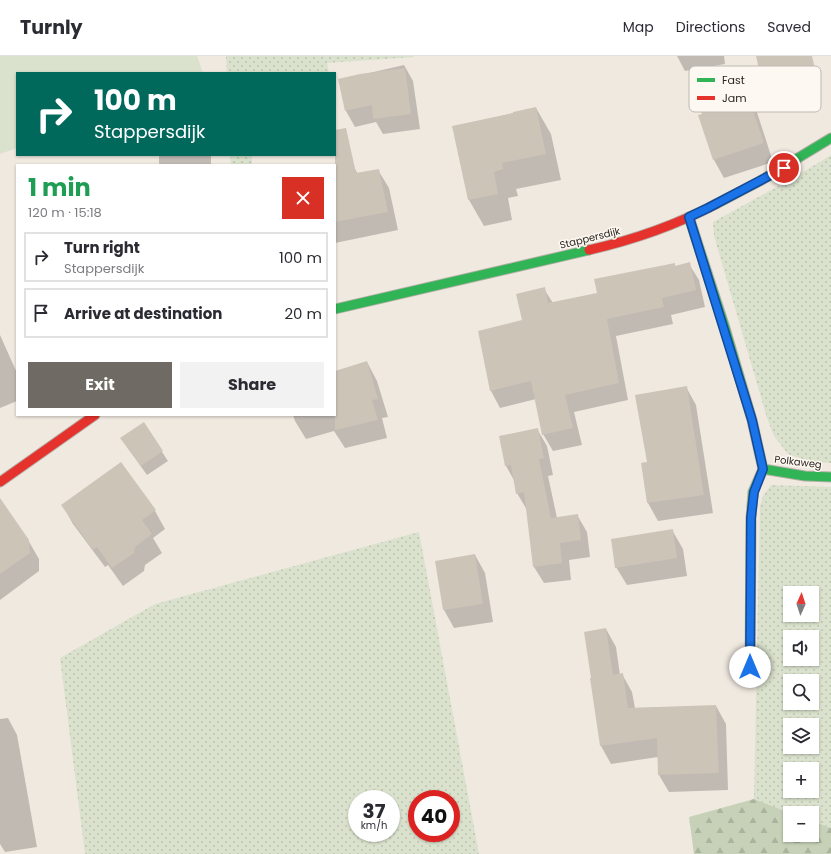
<!DOCTYPE html>
<html lang="en">
<head>
<meta charset="utf-8">
<style>
	:root { --surface:#fff; --page:#f2f2f3; --text:#2b2b33; --muted:#7c7c81; --line:#e1e1e2; --accent:#6f6a63 }
	body { margin:0; font-family:Poppins,sans-serif; background:var(--page); color:var(--text); height:100vh; display:flex; flex-direction:column; font-size:15px; white-space:nowrap }
	* { box-sizing:border-box; margin:0 }
	p { font-size:13px; color:var(--muted) }
	.icon { flex:none; width:22px; height:22px; fill:none; stroke:currentColor; stroke-width:2; stroke-linecap:round; stroke-linejoin:round }
	.map { position:relative; flex:1; overflow:hidden }
	.sheet { position:absolute; left:16px; top:108px; width:320px; height:252px; display:flex; flex-direction:column; background:var(--surface); border-radius:0px; box-shadow:0 1px 3px #0004 }
	.sheet>* { flex:none }
	.banner { position:absolute; left:16px; top:16px; width:320px; height:84px; border-radius:0px; box-shadow:0 1px 3px #0004; background:#00695c; color:#fff; overflow:hidden }
	.needle { width:26px; rotate:3deg }
	.fabs { position:absolute; left:783px; top:530px; display:grid; gap:8px }
	.fabs a { display:grid; place-items:center; width:36px; height:36px; border-radius:0px; background:var(--surface); box-shadow:0 1px 3px #0004; font-size:20px }
	.speed { position:absolute; left:348px; top:734px; display:flex; gap:8px; font-size:20px; font-weight:700; text-align:center }
	.speed>* { display:grid; place-content:center; width:52px; height:52px; border-radius:50%; background:var(--surface); box-shadow:0 1px 3px #0004; line-height:1 }
	.speed small { font-size:10px; font-weight:400 }
	.speed .limit { border:6px solid #d22; background:#fff; color:#111 }
	.pin { position:absolute; display:grid; place-items:center; width:34px; height:34px; color:#fff; margin:-17px; border:2px solid #fff; border-radius:50%; box-shadow:0 1px 4px #0007 }
	.me { position:absolute; width:44px; margin:-22px; rotate:0deg; stroke-linejoin:round; filter:drop-shadow(0 0 3px #0008) }
	.turn { display:flex; align-items:center; gap:14px; height:84px; padding:0 12px; font-size:18px }
	.turn .icon { width:52px; height:52px; stroke-width:2.5 }
	.turn b { display:block; font-size:28px; line-height:34px }
	.round { display:grid; place-items:center; flex:none; width:42px; height:42px; border-radius:0px; background:var(--page) }
	.head { display:flex; align-items:center; justify-content:space-between; height:68px; padding:0 12px }
	h1 { font-size:24px; font-weight:700; line-height:30px; color:#1e9e55 }
	.action { display:flex; gap:8px; margin-top:auto; padding:8px 12px }
	.action a { flex:1; height:46px; border-radius:0px; background:var(--accent); color:#fff; font-size:16px; font-weight:700; line-height:46px; text-align:center }
	.action a+a { background:var(--page); color:var(--text) }
	ul { padding:0; list-style:none }
	li { display:flex; align-items:center; gap:12px; height:50px; margin:0 8px 6px; padding:0 4px; border:2px solid var(--line); border-radius:0px }
	li div { flex:1 }
	li b { display:block; font-size:15px }
	li em { font-style:normal }
	header { display:flex; align-items:center; gap:24px; box-sizing:border-box; height:56px; padding:0 20px; background:var(--surface); border-bottom:1px solid var(--line) }
	header strong { font-size:19px }
	nav { display:flex; gap:22px; margin-inline-start:auto; font-size:14px }
	.map>svg:first-child { display:block }
</style>
</head>
<body>
<header>
<strong>Turnly</strong>
<nav><a>Map</a><a>Directions</a><a>Saved</a></nav>
</header>
<div class="map">
<svg width="831" height="798" viewBox="0 0 831 798">
	<defs>
		<pattern id="grass-dots" width="8" height="8" patternUnits="userSpaceOnUse"><rect width="8" height="8" fill="#dae2cd"/><path d="M2 2h.1M6 6h.1" fill="none" stroke="#bbc2b0" stroke-width="1.8" stroke-linecap="round"/></pattern>
		<pattern id="forest-firs" width="22" height="20" patternUnits="userSpaceOnUse"><rect width="22" height="20" fill="#c6d1b7"/><path d="M5 1l3.5 6h-7zM16 11l3.5 6h-7z" fill="#aab39d"/></pattern>
	</defs>
	<rect width="100%" height="100%" fill="#f0e9e0"/>
	<g fill="url(#grass-dots)" fill-rule="evenodd">
		<polygon points="226,0 414,0 414,1 327,7 329,17 227,17"/>
		<polygon points="230,99 252,99 252,109 231,109"/>
		<polygon points="831,99 831,407 811,406 788,398 774,380 767,362 714,180 713,166 795,121"/>
		<path d="M771,429L831,431V772L812,765V757H790L754,743L760,450L763,440ZM790,537H812V559H790ZM790,581H812V603H790ZM790,625H812V647H790ZM790,669H812V691H790ZM790,713H812V735H790Z"/>
		<path d="M419,476L479,798H85L60,602L155,548ZM357,743H391V777H357ZM417,743H451V777H417Z"/>
	</g>
	<polygon fill="url(#forest-firs)" points="754,743 790,757 790,779 812,779 812,765 831,772 831,798 694,798 689,761"/>
	<polygon fill="#dae2cd" points="0,0 197,0 203,17 17,17 17,92 0,98"/>
	<g fill="#0003">
		<polygon points="677,0 724,0 725,8 685,15"/>
		<polygon points="404,9 413,25 420,73 383,78 376,66 355,71 346,55 339,24"/>
		<polygon points="744,29 754,47 773,106 724,122 714,104"/>
		<polygon points="536,52 551,78 561,124 516,133 518,140 508,142 512,164 484,170 469,144 453,71"/>
		<polygon points="159,99 211,99 211,109 160,109 159,107"/>
		<polygon points="353,110 358,118 378,114 389,132 398,174 335,187 335,114"/>
		<polygon points="674,208 676,211 689,208 699,224 705,251 671,259 673,268 616,280 628,344 574,356 582,389 553,395 543,378 536,343 500,352 491,335 479,276 523,265 544,233 553,247 598,238"/>
		<polygon points="0,279 17,317 17,345 0,352"/>
		<polygon points="367,306 377,325 388,361 382,362 387,382 345,392 334,375 306,383 295,365 293,359 335,359 335,319"/>
		<polygon points="686,331 696,349 713,457 658,465 648,447 642,407 649,406"/>
		<polygon points="143,367 168,405 147,419 127,391"/>
		<polygon points="537,373 547,390 553,419 548,420 557,462 577,459 587,476 590,501 569,504 571,524 544,527 534,511 527,454 517,437 515,426 506,410 500,381"/>
		<polygon points="121,407 155,455 165,473 153,482 162,497 145,509 144,515 123,530 108,509 105,511 73,468 63,450"/>
		<polygon points="0,457 28,484 39,503 39,515 0,544"/>
		<polygon points="672,474 683,493 687,520 627,529 616,511"/>
		<polygon points="475,499 485,517 493,566 454,572 444,554"/>
		<polygon points="606,573 616,591 620,619 622,618 632,636 635,652 716,650 726,668 728,734 669,736 659,719 658,701 611,708 601,690 591,623 592,623"/>
		<polygon points="8,662 17,679 37,791 5,796 0,788 0,663"/>
	</g>
	<g fill="#cdc4b8">
		<polygon points="756,0 812,0 818,26 765,39"/>
		<polygon points="405,12 411,58 373,63 372,49 345,55 338,23 360,18"/>
		<polygon points="744,28 764,87 713,104 698,59 702,58 697,44"/>
		<polygon points="536,51 546,98 502,107 503,113 494,116 498,138 468,144 452,70 513,57 513,56"/>
		<polygon points="346,72 356,117 379,113 388,156 335,166 335,74"/>
		<polygon points="690,206 696,234 662,242 664,251 607,263 619,327 565,339 573,372 542,379 531,325 490,335 478,275 522,264 516,238 545,231 548,247 597,237 594,223 675,207 675,210"/>
		<polygon points="367,305 378,343 372,344 378,364 335,374 335,315"/>
		<polygon points="687,330 704,439 647,447 641,407 647,406 635,339"/>
		<polygon points="144,366 163,395 141,410 120,382"/>
		<polygon points="538,372 544,402 539,403 551,462 578,458 581,484 560,487 562,507 533,511 524,436 516,438 511,409 505,410 499,380"/>
		<polygon points="121,406 156,454 142,464 152,478 135,491 134,497 112,512 97,491 93,494 61,449"/>
		<polygon points="0,442 29,484 30,497 0,518"/>
		<polygon points="673,473 677,502 615,512 611,483"/>
		<polygon points="475,498 483,548 443,554 435,505"/>
		<polygon points="606,572 613,619 623,617 628,652 716,649 719,717 658,719 657,682 600,690 590,622 591,622 584,576"/>
	</g>
	<g fill="none" stroke-linecap="round" stroke-linejoin="round">
		<defs>
			<g id="fast">
				<polyline points="716,148 760,125 831,82"/>
				<polyline points="689,161 725,272 752,364 763,413 805,420 831,421"/>
				<polyline points="335,253 589,194"/>
				<polyline points="750,611 751,462 753,436 763,413"/>
			</g>
			<g id="jam">
				<path d="M589,194C633,184 676,169 716,148"/>
				<polyline points="0,426 95,359"/>
			</g>
		</defs>
		<use href="#fast" stroke="#b4afa7" stroke-width="11"/>
		<use href="#jam" stroke="#b4afa7" stroke-width="11"/>
		<use href="#fast" stroke="#30b455" stroke-width="9"/>
		<use href="#jam" stroke="#e5322d" stroke-width="9"/>
	</g>
	<g fill="none" stroke-linecap="round" stroke-linejoin="round">
		<defs>
			<polyline id="route" points="750,611 751,462 754,436 763,413 752,364 689,161 708,152 784,112"/>
		</defs>
		<use href="#route" stroke="#114b97" stroke-width="10"/>
		<use href="#route" stroke="#1a73e8" stroke-width="7"/>
	</g>
	<g text-anchor="middle" dominant-baseline="central" stroke-width="3" stroke-linejoin="round" paint-order="stroke">
		<g font-size="10" fill="#2a261f" stroke="#fdf8f1">
			<text transform="translate(590 182) rotate(-14)">Stappersdijk</text>
			<text transform="translate(798 406) rotate(7)">Polkaweg</text>
		</g>
	</g>
	<rect x="689" y="10" width="132" height="46" rx="6" fill="#fdf8f1" stroke="#beb9b2" stroke-width="1"/>
	<rect x="697" y="22" width="18" height="4" fill="#30b455"/>
	<rect x="697" y="40" width="18" height="4" fill="#e5322d"/>
	<g font-size="11" fill="#2a261f">
		<text x="722" y="28">Fast</text>
		<text x="722" y="46">Jam</text>
	</g>
</svg>
<div class="fabs">
<a><svg class="needle" viewBox="-14 -14 28 28"><path d="M0-13l5 13h-10z" fill="#e53935"/><path d="M0 13l5-13h-10z" fill="#7c7c81"/></svg></a>
<a><svg class="icon" aria-label="sound" viewBox="0 0 24 24"><path d="M4 9h4l5-4v14l-5-4H4zM17 9q2 3 0 6"/></svg></a>
<a><svg class="icon" aria-label="search" viewBox="0 0 24 24"><circle cx="10" cy="10" r="6"/><path d="M15 15l6 6"/></svg></a>
<a><svg class="icon" aria-label="layers" viewBox="0 0 24 24"><path d="M12 4l9 5-9 5-9-5zM3 14l9 5 9-5"/></svg></a>
<a>+</a>
<a>−</a>
</div>
<div class="speed"><div>37<small>km/h</small></div><div class="limit">40</div></div>
<div class="pin" style="left:784px;top:112px;background:#d93025"><svg class="icon" aria-label="arrive" viewBox="0 0 24 24"><path d="M6 21V4h12l-3 4 3 4H6"/></svg></div>
<svg class="me" style="left:750px;top:611px" viewBox="-20 -20 40 40"><circle r="19" fill="#fff"/><path d="M0-13L10 11 0 6-10 11z" fill="#1a73e8"/></svg>
<div class="banner">
<div class="turn"><svg class="icon" aria-label="right" viewBox="0 0 24 24"><path d="M7 20v-9h11M14 6l5 5-5 5"/></svg><div><b>100 m</b>Stappersdijk</div></div>
</div>
<section class="sheet">
<div class="head"><div><h1>1 min</h1><p>120 m · 15:18</p></div><a class="round" style="background:#d93025;color:#fff"><svg class="icon" aria-label="close" viewBox="0 0 24 24"><path d="M6 6l12 12M18 6L6 18"/></svg></a></div>
<ul>
<li><svg class="icon" aria-label="right" viewBox="0 0 24 24"><path d="M7 20v-9h11M14 6l5 5-5 5"/></svg><div><b>Turn right</b><p>Stappersdijk</p></div><em>100 m</em></li>
<li><svg class="icon" aria-label="arrive" viewBox="0 0 24 24"><path d="M6 21V4h12l-3 4 3 4H6"/></svg><div><b>Arrive at destination</b></div><em>20 m</em></li>
</ul>
<div class="action"><a>Exit</a><a>Share</a></div>
</section>
</div>
</body>
</html>
